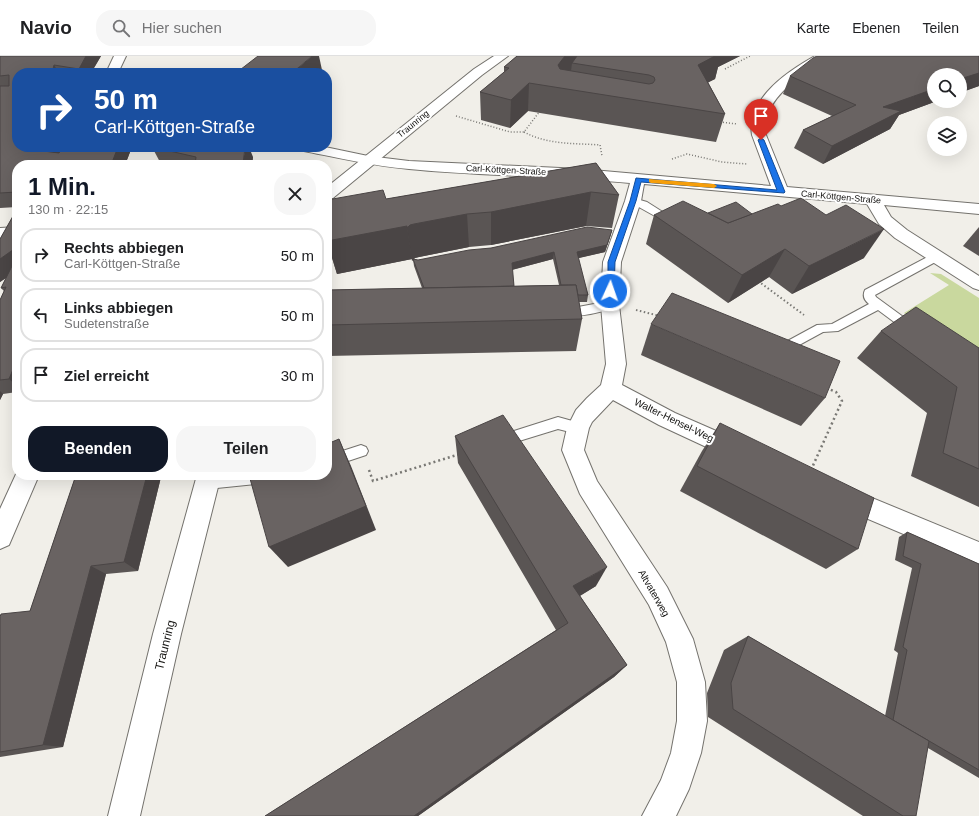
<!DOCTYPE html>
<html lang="de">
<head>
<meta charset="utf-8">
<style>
	:root { --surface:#fff; --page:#f6f6f6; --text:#202124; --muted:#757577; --line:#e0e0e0; --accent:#111827 }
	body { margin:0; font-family:Arial,sans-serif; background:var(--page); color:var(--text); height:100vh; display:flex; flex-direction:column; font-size:15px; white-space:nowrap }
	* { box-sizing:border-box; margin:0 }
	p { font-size:13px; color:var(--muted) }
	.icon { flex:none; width:22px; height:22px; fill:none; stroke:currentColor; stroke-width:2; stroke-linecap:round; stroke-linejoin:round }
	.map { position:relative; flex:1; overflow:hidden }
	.sheet { position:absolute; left:12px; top:104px; width:320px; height:320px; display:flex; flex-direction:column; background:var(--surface); border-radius:16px; box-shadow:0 4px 16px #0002 }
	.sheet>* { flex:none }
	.guide { position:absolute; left:12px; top:12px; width:320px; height:84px; border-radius:16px; box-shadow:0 4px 16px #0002; background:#1a4fa0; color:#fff; overflow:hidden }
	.fabs { position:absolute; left:927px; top:12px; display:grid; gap:8px }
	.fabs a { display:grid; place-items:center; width:40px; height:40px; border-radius:50%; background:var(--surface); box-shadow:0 4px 16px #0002; font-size:20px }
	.pin { position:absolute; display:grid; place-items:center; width:34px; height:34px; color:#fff; margin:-41px -17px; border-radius:50% 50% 50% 0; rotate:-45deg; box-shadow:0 0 4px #0007 }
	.pin .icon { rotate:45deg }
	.me { position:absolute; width:44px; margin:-22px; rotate:3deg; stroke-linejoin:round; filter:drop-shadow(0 0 3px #0008) }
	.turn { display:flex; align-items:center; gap:14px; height:84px; padding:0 16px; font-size:18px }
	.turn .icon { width:52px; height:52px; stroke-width:2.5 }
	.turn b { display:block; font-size:28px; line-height:34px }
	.round { display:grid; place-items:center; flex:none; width:42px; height:42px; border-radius:16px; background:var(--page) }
	.head { display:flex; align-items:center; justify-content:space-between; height:68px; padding:0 16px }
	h1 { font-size:24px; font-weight:700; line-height:30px; color:var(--accent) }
	.button { display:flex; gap:8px; margin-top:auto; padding:8px 16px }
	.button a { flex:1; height:46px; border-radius:16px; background:var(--accent); color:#fff; font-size:16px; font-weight:700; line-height:46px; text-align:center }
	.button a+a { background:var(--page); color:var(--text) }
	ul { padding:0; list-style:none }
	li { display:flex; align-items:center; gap:12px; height:54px; margin:0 8px 6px; padding:0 8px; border:2px solid var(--line); border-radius:16px }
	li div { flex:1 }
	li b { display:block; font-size:15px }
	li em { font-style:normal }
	header { display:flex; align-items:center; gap:24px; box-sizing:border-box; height:56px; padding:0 20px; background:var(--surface); border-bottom:1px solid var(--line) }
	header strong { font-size:19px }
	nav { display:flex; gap:22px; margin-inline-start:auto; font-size:14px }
	.search { width:280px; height:36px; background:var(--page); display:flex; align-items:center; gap:10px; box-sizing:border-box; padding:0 14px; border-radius:16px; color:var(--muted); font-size:15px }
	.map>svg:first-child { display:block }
</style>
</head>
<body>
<header>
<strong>Navio</strong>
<div class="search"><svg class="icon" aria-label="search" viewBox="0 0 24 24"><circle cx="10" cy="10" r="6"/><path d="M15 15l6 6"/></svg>Hier suchen</div>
<nav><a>Karte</a><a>Ebenen</a><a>Teilen</a></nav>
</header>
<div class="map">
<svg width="979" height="760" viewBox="0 0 979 760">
	<rect width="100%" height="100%" fill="#f1efe9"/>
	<polygon fill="#c9d89e" points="930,217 941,218 979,242 979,310 904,257 949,229"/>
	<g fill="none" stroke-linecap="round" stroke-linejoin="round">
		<defs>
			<g id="service">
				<polygon points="633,142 647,146 680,167 675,170 671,169 628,145"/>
				<path d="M935,197L939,198L940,201L939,204L875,239L876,241L917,271L919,274L917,277L913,278L909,277L878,254L838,275L823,276L790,294L786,296L782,294L780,291L782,288L817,269L832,268L869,248C865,245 862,240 865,234Z"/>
				<path d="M610,245L614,246L616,249L614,252C598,257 575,263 558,258L556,255L558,252L578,251Z"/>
				<polygon points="558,361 583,368 585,372 583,376 578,378 558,373 519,385 514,383 512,379 514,375"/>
				<polygon points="361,389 366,391 368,395 366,399 327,412 327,400"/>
				<polygon points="207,419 292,419 290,424 285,425 207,433 202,431 200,426 202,421"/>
			</g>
			<g id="minor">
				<polygon points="114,0 126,0 118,17 106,17"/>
				<path d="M815,0H830C826,6 816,10 810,14C788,28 761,50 766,79L787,131L979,148V158L884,149L891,161L907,174L979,220V234L973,232L895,182L879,168L867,148L644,128L641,145L621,206L619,249L626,308L622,329L675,357L746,388L749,395L746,402L738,405L730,402L659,369L613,344L592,366L589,372L584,394L597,425L667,531L693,583L705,626L707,665L701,697L689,733L676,760H642L661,724L671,697L677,665V626L666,586L649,549L580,438L562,394L567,372L576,354L587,342L601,329L606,308L601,249L603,206L625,145L630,127C556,120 482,120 409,113C373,110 339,102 304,95L299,94L297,91H325L368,100L409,105L581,113L771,130L752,79C746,43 788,15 815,0Z"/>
				<polygon points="17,171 17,181 0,182 0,172"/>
				<polygon points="17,416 17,419 39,419 9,489 0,493 0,453"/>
				<polygon points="843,430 979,486 979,510 835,449 831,441 835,433"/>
			</g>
			<g id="tertiary">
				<polygon points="494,0 508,0 482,19 333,142 327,144 327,131 474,13"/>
				<polygon points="197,419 221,419 181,578 140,760 108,760 153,578"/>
			</g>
		</defs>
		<use href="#service" stroke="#74726d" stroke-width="2"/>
		<use href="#minor" stroke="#74726d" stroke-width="2"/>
		<use href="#tertiary" stroke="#74726d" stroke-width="2"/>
		<g stroke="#797874" stroke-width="1.5" stroke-dasharray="1 2" stroke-linecap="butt">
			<polyline points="725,13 750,0"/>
			<polyline points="456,60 510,76 524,76 540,55"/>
			<polyline points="720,66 737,68"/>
			<path d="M524,76C548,89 574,87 600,89L602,100"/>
			<polyline points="672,103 687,98 722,106 747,108"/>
		</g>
		<g stroke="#797874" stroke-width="2" stroke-dasharray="1.5 2.5" stroke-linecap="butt">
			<polyline points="758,225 804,259"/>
			<polyline points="636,254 660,260"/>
		</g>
		<g stroke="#797874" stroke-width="2.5" stroke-dasharray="2 3" stroke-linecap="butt">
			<polyline points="369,414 373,425 460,398"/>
			<polyline points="811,414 842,345 836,336 826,332"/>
		</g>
		<use href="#service" fill="#fff" fill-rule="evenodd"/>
		<use href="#minor" fill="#fff" fill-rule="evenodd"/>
		<use href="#tertiary" fill="#fff" fill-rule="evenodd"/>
	</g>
	<g fill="#5a5554" fill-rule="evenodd">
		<polygon points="0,0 101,0 91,17 17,17 17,91 132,91 125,109 17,109 17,151 0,152"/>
		<polygon points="517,0 740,0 718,11 715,23 708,26 725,58 716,86 528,55 510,72 481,64 480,36 504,16 504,11"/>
		<polygon points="979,0 979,30 934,45 937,45 899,59 890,73 823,108 794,92 803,74 832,60 783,38 790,20"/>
		<polygon points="152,91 253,101 252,109 166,109 161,108"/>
		<path d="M596,107L619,139L612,172L586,170L491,189L469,191L419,201L415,202L413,203L418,204L491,192L612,174L610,181L605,196L578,202L588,239L587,246H579L582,263L576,295L327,300V234L422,232L414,210L413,203L412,205V203L337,218L327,186V144L386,143ZM553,203L559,229L514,230L512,214Z"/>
		<polygon points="17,153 17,336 3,338 0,344 0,244 4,235 1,232 6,222 0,226 0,183"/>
		<polygon points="708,157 752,158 864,202 792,238 769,221 728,247 646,188 654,159"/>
		<polygon points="979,171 979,200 963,190"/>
		<polygon points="651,268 825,342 801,370 641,299"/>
		<polygon points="881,275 979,292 979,451 911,420 927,357 857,302"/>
		<polygon points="720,367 858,493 826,513 680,435 702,395"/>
		<polygon points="455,380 596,530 580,540 627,609 614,621 418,760 265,760 556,574 458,407"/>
		<polygon points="76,419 159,419 161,421 138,515 106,518 63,691 0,701 0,561 30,555"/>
		<polygon points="907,476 979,508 979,722 928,692 903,760 863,760 708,661 707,637 724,594 748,580 885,660 898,597 894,594 912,512 895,504 899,481"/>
	</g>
	<g fill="#4a4545">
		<polygon points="86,0 101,0 91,17 81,17 79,13"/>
		<polygon points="312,0 319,0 322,14 319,17 292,17"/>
		<polygon points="565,0 587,0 572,7 571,15 559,32 558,9"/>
		<polygon points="707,0 740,0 718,11 715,23 690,36 698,9"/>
		<polygon points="54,9 59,17 52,17"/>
		<polygon points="979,17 979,30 960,37 960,23"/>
		<polygon points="529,27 528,55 510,72 511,44"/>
		<polygon points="934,33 934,45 937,45 899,59 890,73 823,108 832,90 883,51"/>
		<polygon points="46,91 64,91 53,109 43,95"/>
		<polygon points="118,91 132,91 125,109 111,109"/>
		<polygon points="245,91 249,91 253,101 252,109 243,109"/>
		<polygon points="591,136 586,170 491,189 491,156"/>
		<polygon points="467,158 469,191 419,201 415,202 412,205 407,172 410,169"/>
		<polygon points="407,170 412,203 337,218 327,185"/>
		<polygon points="884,173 864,202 792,238 809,210"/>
		<polygon points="612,174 610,181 605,196 575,203 577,196"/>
		<polygon points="17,191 17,214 0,226 0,203"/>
		<polygon points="785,193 769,221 728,247 742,219"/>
		<polygon points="554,196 553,203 511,214 512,207"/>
		<polygon points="17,304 17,330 9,323"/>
		<polygon points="0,335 3,338 0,344"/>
		<polygon points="339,383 351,410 376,474 288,511 269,491"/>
		<polygon points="147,419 159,419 161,421 138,515 124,506"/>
		<polygon points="91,510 106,518 63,691 43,689"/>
		<polygon points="607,511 596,530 566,548 573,530"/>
		<polygon points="627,609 614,621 418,760 414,760"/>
	</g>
	<g fill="#696362" stroke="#4a4545">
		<polygon points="0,0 86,0 79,13 54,9 52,17 17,17 17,91 46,91 43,95 59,97 63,91 118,91 111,109 17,109 17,136 0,137 0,30 9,30 9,19 0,20"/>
		<polygon points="258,0 312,0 292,17 236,17"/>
		<polygon points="517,0 565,0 558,9 560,13 649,28 653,27 655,24 654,21 649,19 572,7 577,0 715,0 698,9 725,58 529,27 511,44 480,36 509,12 504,11"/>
		<polygon points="817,0 979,0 979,17 960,23 960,19 934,19 934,33 883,51 901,55 832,90 803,74 856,49 790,20 813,2"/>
		<polygon points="152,91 245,91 243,109 195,109 196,101"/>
		<polygon points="596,107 619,139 591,136 491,156 467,158 414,168 410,169 407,172 407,170 327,185 327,144 383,134 386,143"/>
		<polygon points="801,142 826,159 846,149 884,173 809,210 785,193 742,219 654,159 683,145 728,167 778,148 781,150"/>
		<polygon points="736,146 752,158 728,167 708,157"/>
		<polygon points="17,153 17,191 0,203 0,183"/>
		<polygon points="587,171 612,174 607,189 577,196 588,239 578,239 576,229 561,229 554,196 512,207 514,230 424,232 413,203 418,204 469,194 491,192"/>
		<polygon points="17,200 17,304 9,323 0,324 0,244 6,231 1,232"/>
		<polygon points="576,229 582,263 327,269 327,234"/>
		<polygon points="672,237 840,305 825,342 651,268"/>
		<polygon points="916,251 979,292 979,413 943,397 957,331 881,275"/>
		<polygon points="503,359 607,511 573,530 627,609 414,760 265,760 568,567 455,380"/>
		<polygon points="720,367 874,442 858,493 697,410"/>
		<polygon points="339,383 366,450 269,491 249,419 327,419 327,388"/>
		<polygon points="76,419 147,419 124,506 91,510 43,689 0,696 0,561 1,558 30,555"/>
		<polygon points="907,476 979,508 979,714 893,664 907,594 903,591 921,508 903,500"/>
		<polygon points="748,580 929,685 916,760 903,760 733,653 731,627"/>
	</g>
	<polygon fill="#1a73e8" stroke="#114b97" points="761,82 764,84 785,136 784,137 641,126 636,145 615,206 614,235 613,237 608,237 608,206 630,145 636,122 777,134 758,84"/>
	<polygon fill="#f59e0b" points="649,123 714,128 717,130 714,132 651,127 649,126"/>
	<g text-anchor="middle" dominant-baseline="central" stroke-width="4" stroke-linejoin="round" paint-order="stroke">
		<g font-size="9" fill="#151412" stroke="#fff">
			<text transform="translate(413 68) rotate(-39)">Traunring</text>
			<text transform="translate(506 114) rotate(3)">Carl-Köttgen-Straße</text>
			<text transform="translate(841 141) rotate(5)">Carl-Köttgen-Straße</text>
		</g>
		<g font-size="10" fill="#151412" stroke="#fff">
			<text transform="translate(674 364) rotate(26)">Walter-Hensel-Weg</text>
			<text transform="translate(654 537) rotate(60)">Altvaterweg</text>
		</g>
		<g font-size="12" fill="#151412" stroke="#fff">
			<text transform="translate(165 589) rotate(-76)">Traunring</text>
		</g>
	</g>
</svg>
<div class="fabs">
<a><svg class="icon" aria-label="search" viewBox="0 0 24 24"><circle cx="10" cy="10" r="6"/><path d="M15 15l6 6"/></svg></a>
<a><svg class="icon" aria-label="layers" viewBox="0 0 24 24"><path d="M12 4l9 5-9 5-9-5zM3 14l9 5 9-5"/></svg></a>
</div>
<div class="pin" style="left:761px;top:84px;background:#d93025"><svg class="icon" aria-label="arrive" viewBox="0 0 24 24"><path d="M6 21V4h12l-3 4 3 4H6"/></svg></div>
<svg class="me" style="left:610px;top:235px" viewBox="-20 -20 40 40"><circle r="17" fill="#1a73e8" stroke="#fff" stroke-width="3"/><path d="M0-11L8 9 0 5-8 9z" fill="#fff"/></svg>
<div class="guide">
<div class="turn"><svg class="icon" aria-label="right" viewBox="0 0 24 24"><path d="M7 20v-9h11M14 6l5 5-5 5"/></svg><div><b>50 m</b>Carl-Köttgen-Straße</div></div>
</div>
<section class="sheet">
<div class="head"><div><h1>1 Min.</h1><p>130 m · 22:15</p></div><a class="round"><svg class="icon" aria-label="close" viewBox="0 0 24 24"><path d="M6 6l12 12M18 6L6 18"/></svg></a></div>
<ul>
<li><svg class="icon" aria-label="right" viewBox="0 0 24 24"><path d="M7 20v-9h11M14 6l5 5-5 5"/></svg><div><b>Rechts abbiegen</b><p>Carl-Köttgen-Straße</p></div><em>50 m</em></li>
<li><svg class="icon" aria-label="left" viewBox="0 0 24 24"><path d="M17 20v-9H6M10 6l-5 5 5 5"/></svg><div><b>Links abbiegen</b><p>Sudetenstraße</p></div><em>50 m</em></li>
<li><svg class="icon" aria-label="arrive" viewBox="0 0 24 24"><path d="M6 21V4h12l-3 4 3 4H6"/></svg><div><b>Ziel erreicht</b></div><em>30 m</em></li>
</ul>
<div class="button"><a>Beenden</a><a>Teilen</a></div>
</section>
</div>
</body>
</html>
